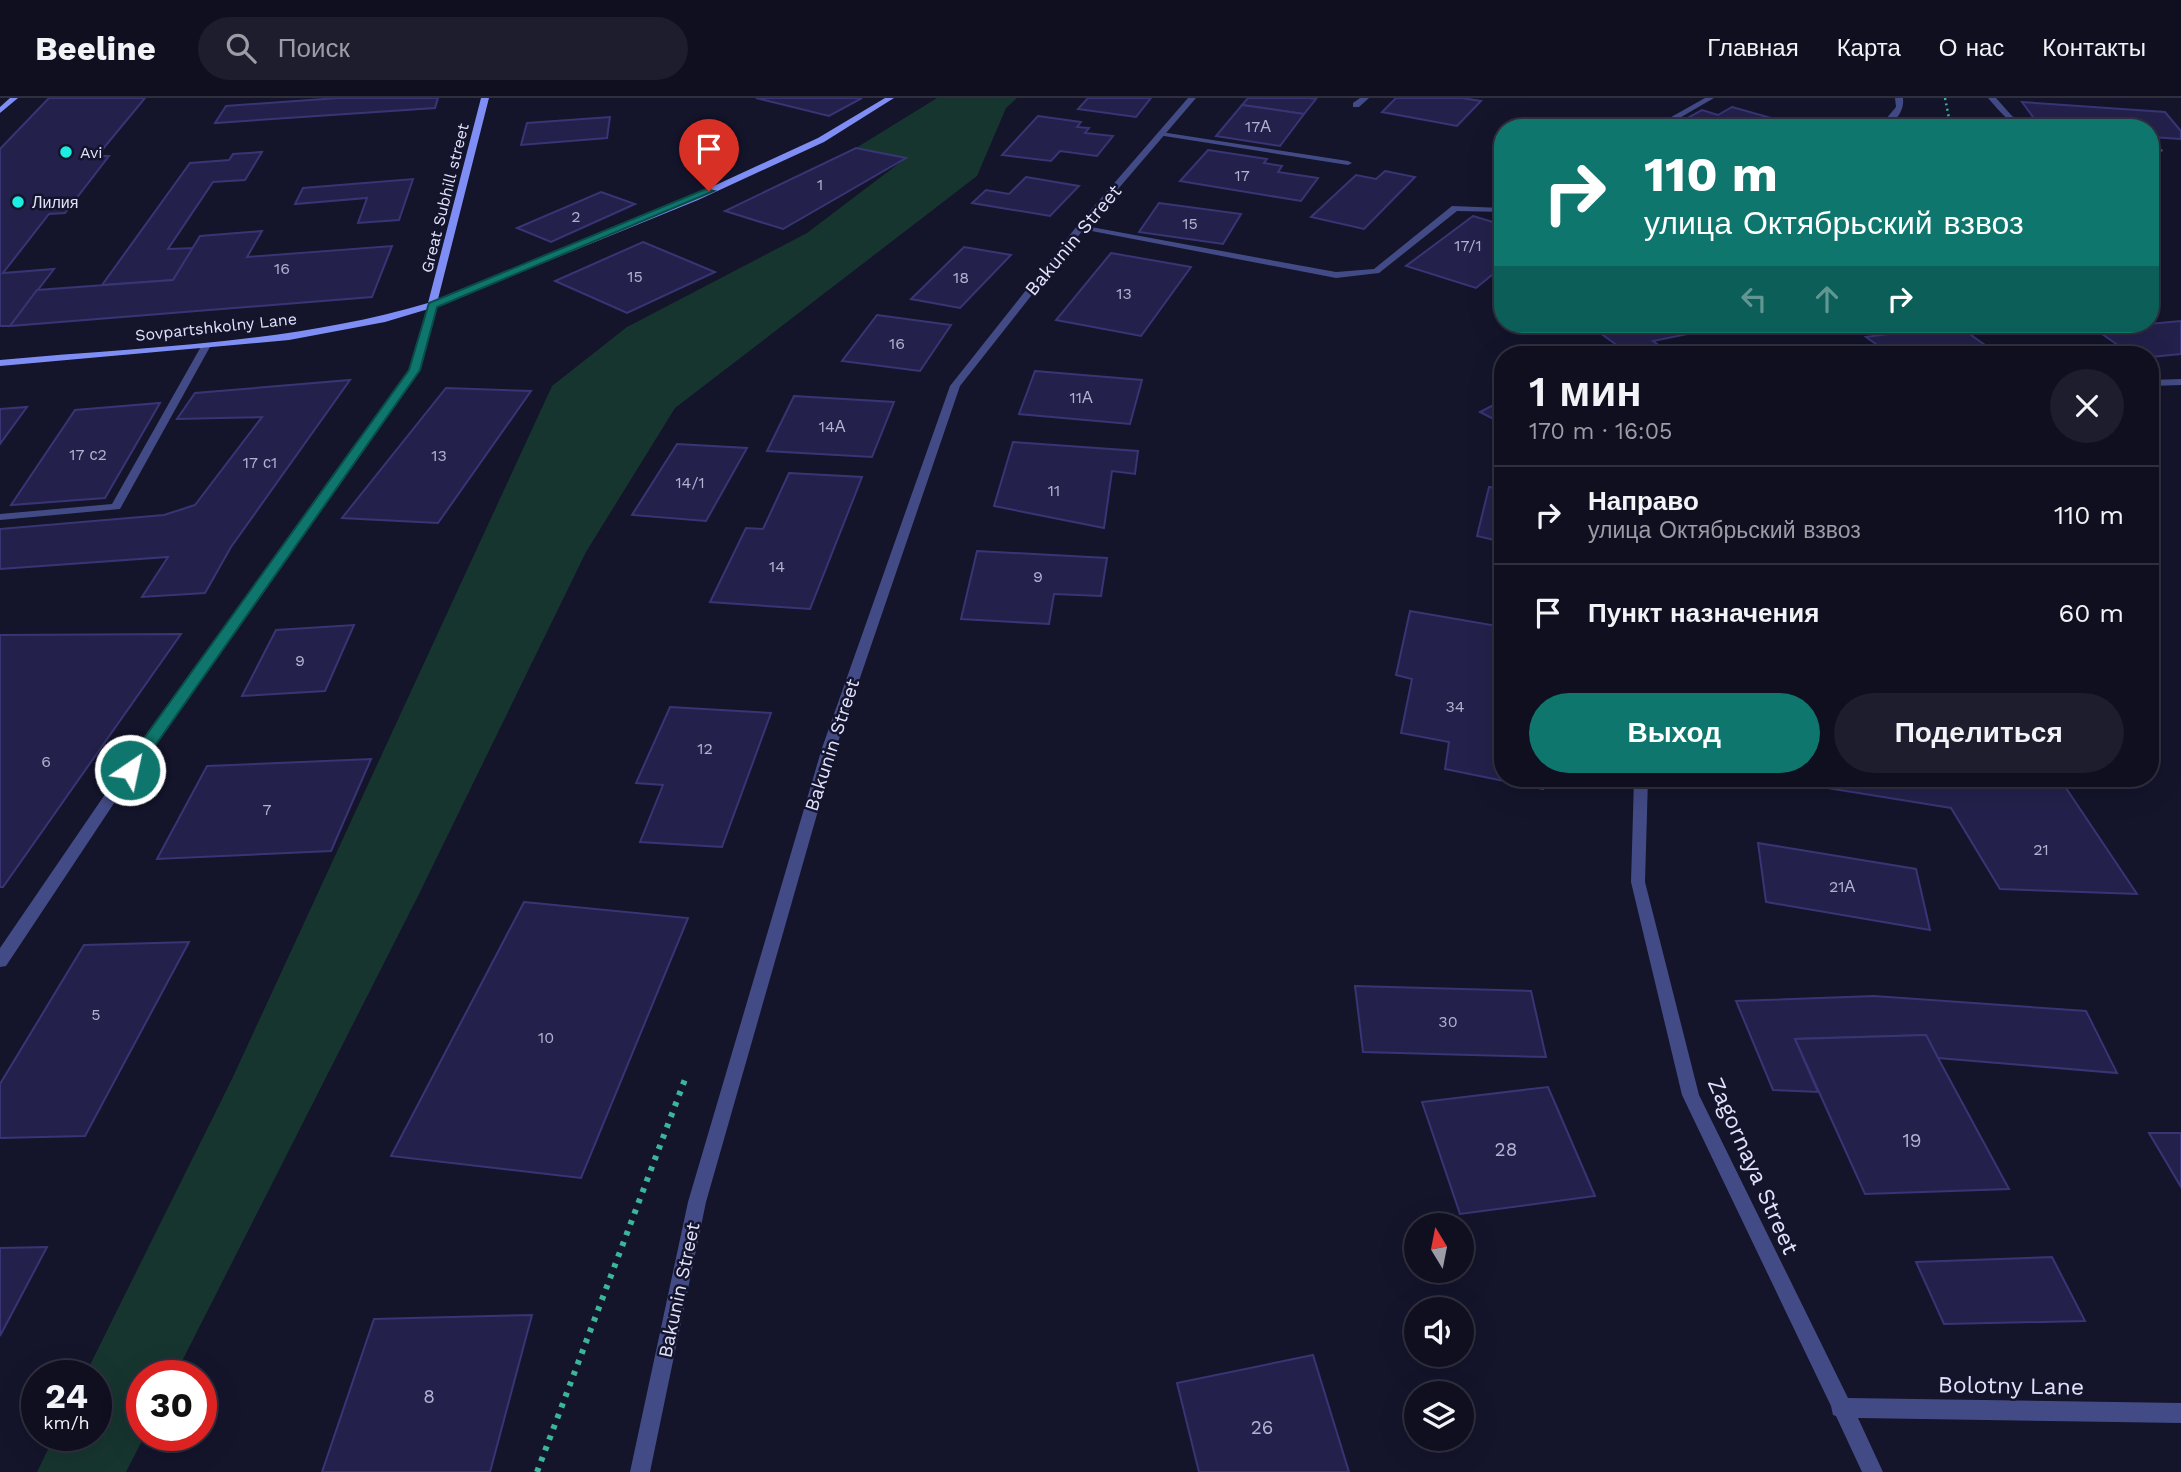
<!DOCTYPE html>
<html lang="ru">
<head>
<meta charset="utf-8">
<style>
	:root { --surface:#0f0f20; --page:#1d1d2d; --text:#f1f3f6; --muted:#9b9ca5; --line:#2f2f3e; --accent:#0f766e }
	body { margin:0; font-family:"Work Sans",sans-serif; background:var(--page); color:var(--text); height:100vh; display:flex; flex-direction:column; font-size:26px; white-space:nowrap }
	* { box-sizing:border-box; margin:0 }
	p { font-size:23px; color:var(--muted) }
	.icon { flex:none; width:38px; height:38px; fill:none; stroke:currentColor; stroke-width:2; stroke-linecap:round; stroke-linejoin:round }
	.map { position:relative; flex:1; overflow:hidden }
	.side { position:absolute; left:1494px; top:248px; width:665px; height:441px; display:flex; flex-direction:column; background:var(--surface); border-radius:28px; box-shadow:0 7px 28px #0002,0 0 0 2px var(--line) }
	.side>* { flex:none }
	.top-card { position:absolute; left:1494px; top:21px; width:665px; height:214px; border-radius:28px; box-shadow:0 7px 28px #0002,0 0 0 2px var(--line); background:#0f766e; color:#fff; overflow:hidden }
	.needle { width:46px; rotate:350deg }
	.controls { position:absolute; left:1404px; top:1115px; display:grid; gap:14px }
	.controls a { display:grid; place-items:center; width:70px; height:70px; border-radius:50%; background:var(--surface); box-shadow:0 7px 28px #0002,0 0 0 2px var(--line); font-size:35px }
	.speed { position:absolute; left:21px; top:1262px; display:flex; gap:14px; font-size:35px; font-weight:700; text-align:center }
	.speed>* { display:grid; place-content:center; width:91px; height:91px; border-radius:50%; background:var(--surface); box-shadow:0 7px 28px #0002,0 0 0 2px var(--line); line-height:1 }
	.speed small { font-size:18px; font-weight:400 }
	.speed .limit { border:10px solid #d22; background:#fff; color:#111 }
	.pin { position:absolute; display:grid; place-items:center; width:60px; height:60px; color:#fff; margin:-72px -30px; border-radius:50% 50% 50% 0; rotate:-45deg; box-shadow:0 0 7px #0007 }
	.pin .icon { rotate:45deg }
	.me { position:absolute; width:77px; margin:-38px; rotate:34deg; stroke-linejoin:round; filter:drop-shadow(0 0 5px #0008) }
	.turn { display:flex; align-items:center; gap:24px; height:147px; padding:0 35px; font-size:32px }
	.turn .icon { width:91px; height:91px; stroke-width:2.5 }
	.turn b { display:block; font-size:49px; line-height:60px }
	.lanes { display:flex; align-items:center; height:66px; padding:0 35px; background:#0003; justify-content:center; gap:35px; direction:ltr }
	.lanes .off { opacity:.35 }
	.round { display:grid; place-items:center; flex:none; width:74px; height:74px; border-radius:37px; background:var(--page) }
	.summary { display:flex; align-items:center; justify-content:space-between; height:119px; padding:0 35px }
	h1 { font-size:42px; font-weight:600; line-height:52px }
	.cta { display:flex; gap:14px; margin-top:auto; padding:14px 35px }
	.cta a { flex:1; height:80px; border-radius:42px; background:var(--accent); color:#fff; font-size:28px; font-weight:600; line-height:80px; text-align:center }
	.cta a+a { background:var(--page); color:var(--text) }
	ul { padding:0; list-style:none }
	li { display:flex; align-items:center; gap:21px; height:98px; padding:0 35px; border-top:2px solid var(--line) }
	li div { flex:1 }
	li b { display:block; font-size:26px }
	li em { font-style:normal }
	header { display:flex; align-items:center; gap:42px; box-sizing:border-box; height:98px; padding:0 35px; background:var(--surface); border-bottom:2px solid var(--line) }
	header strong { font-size:33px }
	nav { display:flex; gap:38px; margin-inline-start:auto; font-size:24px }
	.search { width:490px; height:63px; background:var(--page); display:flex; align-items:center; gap:18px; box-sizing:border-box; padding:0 24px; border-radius:38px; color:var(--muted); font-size:26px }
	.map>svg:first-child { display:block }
</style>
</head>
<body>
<header>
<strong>Beeline</strong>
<div class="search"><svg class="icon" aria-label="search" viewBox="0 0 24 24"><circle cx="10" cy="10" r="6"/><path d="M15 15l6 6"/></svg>Поиск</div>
<nav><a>Главная</a><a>Карта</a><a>О нас</a><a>Контакты</a></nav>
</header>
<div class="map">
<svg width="2181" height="1374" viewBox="0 0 2181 1374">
	<rect width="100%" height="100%" fill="#14142b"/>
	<polygon fill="#17352f" points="937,0 1017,0 1006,10 977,78 675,310 586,454 419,796 175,1277 142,1278 142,1337 145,1337 126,1374 37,1374 55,1337 96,1337 96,1278 85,1277 232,981 552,288 627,229 807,135 906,60 856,50"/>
	<g fill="#23214b" stroke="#383575" stroke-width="2">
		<polygon points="49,0 145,0 97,58 109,58 65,115 49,116 3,175 54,171 10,228 0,228 0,51"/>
		<polygon points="338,0 438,0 435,10 215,25 226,8"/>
		<polygon points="756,0 862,0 829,18"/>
		<polygon points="1088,0 1151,0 1136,19 1078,11"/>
		<polygon points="1248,0 1309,0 1316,1 1304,16 1242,7"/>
		<polygon points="1396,0 1462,0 1481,3 1457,28 1382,14"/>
		<polygon points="2022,4 2165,14 2181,33 2181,41 2151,39 2151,30 2041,30"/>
		<polygon points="1242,7 1304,16 1280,48 1216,38"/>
		<polygon points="1732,9 1807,30 1704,30 1682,23 1702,12 1718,17"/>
		<polygon points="1038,18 1081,24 1077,29 1089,30 1085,35 1113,38 1097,58 1060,53 1051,63 1002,57"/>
		<polygon points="610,19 607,40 521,47 527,25"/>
		<polygon points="856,50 906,60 783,131 725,113"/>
		<polygon points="1208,52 1267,61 1264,65 1282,68 1278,74 1318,80 1301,103 1180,83"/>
		<polygon points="262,54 245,82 213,84 168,151 194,150 173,182 102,187 190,65 229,62 233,56"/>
		<polygon points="1385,73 1415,79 1364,131 1311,119 1356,77 1376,81"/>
		<polygon points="1026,79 1079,88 1050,118 972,105 986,92 1009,96"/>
		<polygon points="413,81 399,122 358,125 367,100 295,106 303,90"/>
		<polygon points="601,94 635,106 551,144 517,130"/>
		<polygon points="1159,105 1241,116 1223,146 1139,134"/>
		<polygon points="1473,118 1503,127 1503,168 1476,190 1406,168"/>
		<polygon points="262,133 247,159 392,148 372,199 10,228 37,192 173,182 200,138"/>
		<polygon points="643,144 715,174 627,215 555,183"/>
		<polygon points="964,149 1011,157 960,210 911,201"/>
		<polygon points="1111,155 1191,169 1141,238 1056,222"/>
		<polygon points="877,217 951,227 920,273 842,263"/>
		<polygon points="2181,223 2181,256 2151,259 2132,257 2095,231"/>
		<polygon points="1621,226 1698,226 1707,232 1653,243 1668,254 1630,257 1595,231"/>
		<polygon points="1957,227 1999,257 1891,257 1866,239"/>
		<polygon points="1035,273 1142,282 1130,326 1019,316"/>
		<polygon points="350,282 231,449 205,495 142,499 168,459 0,471 0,431 164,417 195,407 262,319 177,321 195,295"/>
		<polygon points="446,290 531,293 438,425 342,420"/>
		<polygon points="794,298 894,304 872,359 767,353"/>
		<polygon points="1503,302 1503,326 1480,314"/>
		<polygon points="160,305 105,400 11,407 75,312"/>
		<polygon points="27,309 0,346 0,311"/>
		<polygon points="1013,344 1138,353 1135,376 1112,373 1104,430 994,408"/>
		<polygon points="677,346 747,350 706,423 632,417"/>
		<polygon points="789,375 862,379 810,511 710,504 746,430 763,431"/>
		<polygon points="1489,389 1503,391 1503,444 1477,438"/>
		<polygon points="977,453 1107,460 1101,498 1054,496 1049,526 961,521"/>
		<polygon points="1410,513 1503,529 1503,681 1544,681 1543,691 1445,671 1449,644 1401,635 1412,581 1396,577"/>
		<polygon points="354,527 325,593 242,598 276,532"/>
		<polygon points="181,536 3,789 0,789 0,537"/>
		<polygon points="670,609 771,615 722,749 640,744 663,687 636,685"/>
		<polygon points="371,661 331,753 157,761 207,668"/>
		<polygon points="1772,681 2046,681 2064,687 2137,796 2000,791 1951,710"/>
		<polygon points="1758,745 1916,771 1930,832 1766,804"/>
		<polygon points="524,804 688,820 581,1080 391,1058"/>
		<polygon points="189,844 85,1038 0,1040 0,986 84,847"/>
		<polygon points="1355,888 1531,893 1546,959 1363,954"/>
		<polygon points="1874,898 2086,913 2117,975 1938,960 1926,937 1795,941 1818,994 1773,992 1736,903"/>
		<polygon points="1926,937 1938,960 2009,1091 1865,1096 1795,941"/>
		<polygon points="1548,989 1595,1098 1460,1116 1422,1004"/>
		<polygon points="2149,1035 2181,1035 2181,1089"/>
		<polygon points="47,1149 0,1238 0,1150"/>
		<polygon points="2052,1159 2085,1223 1944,1226 1916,1164"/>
		<polygon points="532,1217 490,1374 322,1374 374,1221"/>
		<polygon points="1313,1257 1349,1374 1199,1374 1177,1285"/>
	</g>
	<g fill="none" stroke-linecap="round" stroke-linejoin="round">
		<polyline stroke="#3bb69b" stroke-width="2.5" stroke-dasharray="2 3.5" stroke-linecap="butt" points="1945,0 1951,30"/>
		<polyline stroke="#3bb69b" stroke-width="6" stroke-dasharray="4.5 7" stroke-linecap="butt" points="537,1374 687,976"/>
		<g fill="#434b86" fill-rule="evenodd">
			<polygon points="1360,0 1369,0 1359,9 1353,9 1353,5"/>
			<path d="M1895,0H1903C1905,17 1890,30 1873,30L1885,22L1896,9Z"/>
			<path d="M1988,0H1996L2012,18L2033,30C2012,30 2001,15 1988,0Z"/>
			<polygon points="1161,34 1348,63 1352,65 1348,67 1164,38 1160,36"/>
			<polygon points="2151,50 2162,51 2163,53 2159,55 2151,54"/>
			<polygon points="1452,108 1503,110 1503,114 1457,113 1379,175 1336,180 1076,130 1080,127 1336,174 1374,171"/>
			<polygon points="203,245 211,247 120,411 0,422 0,416 112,406"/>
		</g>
		<g fill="#434b86" fill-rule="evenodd">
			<polygon points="1188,0 1196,0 1083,132 960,288 836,650 706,1104 650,1374 630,1374 688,1104 822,650 950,288 1077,128"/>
			<polygon points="1705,0 1714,0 1664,29 1657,27"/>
			<polygon points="429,205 437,207 419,272 148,654 6,868 0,869 0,850 138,648 409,272"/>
			<polygon points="2181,281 2181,287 2151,288 2151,282"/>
			<polygon points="1634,681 1648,681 1645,784 1699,997 1848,1300 2181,1305 2181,1325 1858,1320 1883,1374 1862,1374 1836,1318 1833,1317 1831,1308 1682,997 1631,784"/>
		</g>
		<g fill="#7f8ef5" fill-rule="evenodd">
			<polygon points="10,0 18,0 0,15 0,9"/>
			<path d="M481,0H489L438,201L692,98L818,40L885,0H894L824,44L698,102L435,209L385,224L289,242L0,268V262C142,249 290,246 428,205Z"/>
		</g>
	</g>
	<polygon fill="#0f766e" stroke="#0a4d48" stroke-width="2" points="706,91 714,93 437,209 420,272 135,676 124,676 122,672 124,668 409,272 429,205"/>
	<g fill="#1cede2" stroke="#14142b" stroke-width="2.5">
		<circle cx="66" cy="54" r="7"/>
		<circle cx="18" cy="104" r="7"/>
	</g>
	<g text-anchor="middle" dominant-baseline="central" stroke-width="5" stroke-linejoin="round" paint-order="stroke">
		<g font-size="16" fill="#b1b2d0">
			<text x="1258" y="28">17А</text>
			<text x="1242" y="77">17</text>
			<text x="820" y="86">1</text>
			<text x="576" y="118">2</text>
			<text x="1190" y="125">15</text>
			<text x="1468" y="147">17/1</text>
			<text x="282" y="170">16</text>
			<text x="635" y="178">15</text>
			<text x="961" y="179">18</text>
			<text x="1124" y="195">13</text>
			<text x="897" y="245">16</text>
			<text x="1081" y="299">11А</text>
			<text x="832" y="328">14А</text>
			<text x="88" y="356">17 с2</text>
			<text x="439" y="357">13</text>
			<text x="260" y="364">17 с1</text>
			<text x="690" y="384">14/1</text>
			<text x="1054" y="392">11</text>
			<text x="777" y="468">14</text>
			<text x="1038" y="478">9</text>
			<text x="300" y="562">9</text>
			<text x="1455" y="608">34</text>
			<text x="705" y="650">12</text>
			<text x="46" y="663">6</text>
			<text x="267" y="711">7</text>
			<text x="2041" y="751">21</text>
			<text x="1842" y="788">21А</text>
			<text x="96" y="916">5</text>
			<text x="1448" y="923">30</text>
			<text x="546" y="939">10</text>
		</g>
		<g font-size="16" fill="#e0e2fd" stroke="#14142b" text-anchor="start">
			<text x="80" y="54">Avi</text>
			<text x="32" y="104">Лилия</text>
		</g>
		<g font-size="16" fill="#e0e2fd" stroke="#14142b">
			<text transform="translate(445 100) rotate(-76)">Great Subhill street</text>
			<text transform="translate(216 229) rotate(-6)">Sovpartshkolny Lane</text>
		</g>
		<g font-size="19" fill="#e0e2fd" stroke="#14142b">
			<text transform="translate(1073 142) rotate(-50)">Bakunin Street</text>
			<text transform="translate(832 647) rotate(-72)">Bakunin Street</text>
			<text transform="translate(679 1192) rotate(-78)">Bakunin Street</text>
		</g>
		<g font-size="19" fill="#b1b2d0">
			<text x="1912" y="1042">19</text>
			<text x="1506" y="1051">28</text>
			<text x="429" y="1298">8</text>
			<text x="1262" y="1329">26</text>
		</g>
		<g font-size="23" fill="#e0e2fd" stroke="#14142b">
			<text transform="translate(1753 1068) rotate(66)">Zagornaya Street</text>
			<text transform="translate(2011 1288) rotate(1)">Bolotny Lane</text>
		</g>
	</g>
</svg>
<div class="controls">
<a><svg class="needle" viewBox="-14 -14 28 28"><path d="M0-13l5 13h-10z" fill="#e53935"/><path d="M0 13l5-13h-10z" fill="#9b9ca5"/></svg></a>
<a><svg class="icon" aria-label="sound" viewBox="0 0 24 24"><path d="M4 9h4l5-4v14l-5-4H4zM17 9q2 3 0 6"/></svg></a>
<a><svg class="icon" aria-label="layers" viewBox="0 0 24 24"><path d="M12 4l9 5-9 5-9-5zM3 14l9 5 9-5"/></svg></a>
</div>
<div class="speed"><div>24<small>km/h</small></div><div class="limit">30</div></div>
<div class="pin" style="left:709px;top:93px;background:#d93025"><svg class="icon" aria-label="arrive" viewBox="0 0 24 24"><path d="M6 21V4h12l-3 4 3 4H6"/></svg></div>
<svg class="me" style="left:130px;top:672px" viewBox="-20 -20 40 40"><circle r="17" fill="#0f766e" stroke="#fff" stroke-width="3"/><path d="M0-11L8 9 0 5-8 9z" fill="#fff"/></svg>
<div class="top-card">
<div class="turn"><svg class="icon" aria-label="right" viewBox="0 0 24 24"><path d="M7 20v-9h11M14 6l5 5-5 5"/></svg><div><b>110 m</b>улица Октябрьский взвоз</div></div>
<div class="lanes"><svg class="icon off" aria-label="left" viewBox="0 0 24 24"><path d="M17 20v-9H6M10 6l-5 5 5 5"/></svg><svg class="icon off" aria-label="ahead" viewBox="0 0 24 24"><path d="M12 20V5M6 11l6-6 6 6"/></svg><svg class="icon" aria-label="right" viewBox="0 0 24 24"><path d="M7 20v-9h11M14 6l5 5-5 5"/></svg></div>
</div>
<section class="side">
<div class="summary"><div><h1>1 мин</h1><p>170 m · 16:05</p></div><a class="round"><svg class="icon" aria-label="close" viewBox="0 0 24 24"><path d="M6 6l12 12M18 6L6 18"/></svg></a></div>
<ul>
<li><svg class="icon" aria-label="right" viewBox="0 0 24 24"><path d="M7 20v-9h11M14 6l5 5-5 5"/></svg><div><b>Направо</b><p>улица Октябрьский взвоз</p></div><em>110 m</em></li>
<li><svg class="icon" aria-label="arrive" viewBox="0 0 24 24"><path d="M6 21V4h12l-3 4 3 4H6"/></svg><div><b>Пункт назначения</b></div><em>60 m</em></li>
</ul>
<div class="cta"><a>Выход</a><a>Поделиться</a></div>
</section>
</div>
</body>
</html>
